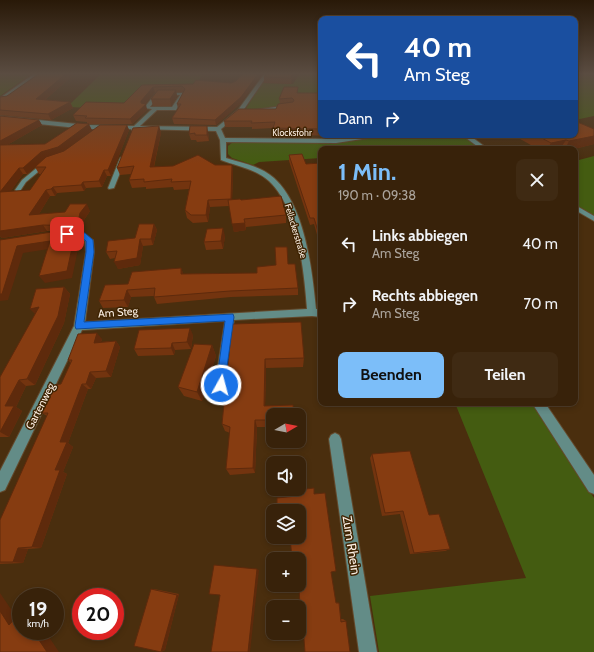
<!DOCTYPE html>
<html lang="de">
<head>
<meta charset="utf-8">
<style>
	:root { --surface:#38220a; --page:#3f2a13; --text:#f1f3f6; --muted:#aba49c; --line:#523f2b; --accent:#7cbef9 }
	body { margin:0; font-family:Cabin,sans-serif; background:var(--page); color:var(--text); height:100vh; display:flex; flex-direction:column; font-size:15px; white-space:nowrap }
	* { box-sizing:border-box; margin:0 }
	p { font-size:13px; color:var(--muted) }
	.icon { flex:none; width:22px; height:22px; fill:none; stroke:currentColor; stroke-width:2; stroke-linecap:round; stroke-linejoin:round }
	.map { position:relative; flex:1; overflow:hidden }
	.sheet { position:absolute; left:318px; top:146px; width:260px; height:260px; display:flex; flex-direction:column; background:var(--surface); border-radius:8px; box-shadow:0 2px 6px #0003,0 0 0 1px var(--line) }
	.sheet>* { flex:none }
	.banner { position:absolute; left:318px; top:16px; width:260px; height:122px; border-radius:8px; box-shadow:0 2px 6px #0003,0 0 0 1px var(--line); background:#1a4fa0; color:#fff; overflow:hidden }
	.needle { width:26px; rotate:80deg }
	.fabs { position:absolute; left:266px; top:408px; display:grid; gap:8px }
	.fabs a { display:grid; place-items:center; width:40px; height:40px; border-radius:8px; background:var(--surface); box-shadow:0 2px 6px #0003,0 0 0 1px var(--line); font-size:20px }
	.speed { position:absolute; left:12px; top:588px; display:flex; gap:8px; font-size:20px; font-weight:700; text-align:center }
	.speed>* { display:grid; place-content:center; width:52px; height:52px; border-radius:50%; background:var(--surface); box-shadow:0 2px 6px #0003,0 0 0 1px var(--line); line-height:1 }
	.speed small { font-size:10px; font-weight:400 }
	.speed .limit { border:6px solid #d22; background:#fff; color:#111 }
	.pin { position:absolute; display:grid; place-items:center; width:34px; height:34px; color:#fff; margin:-17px; border-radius:8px; box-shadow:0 2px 6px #0006 }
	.me { position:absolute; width:44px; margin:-22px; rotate:7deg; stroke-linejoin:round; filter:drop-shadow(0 0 3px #0008) }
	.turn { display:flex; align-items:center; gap:14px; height:84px; padding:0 20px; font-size:18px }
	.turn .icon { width:52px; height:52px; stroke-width:2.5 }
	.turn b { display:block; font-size:28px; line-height:34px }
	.then { display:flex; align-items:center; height:38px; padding:0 20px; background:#0003; gap:8px; font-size:15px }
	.round { display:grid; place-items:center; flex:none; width:42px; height:42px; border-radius:8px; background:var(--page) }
	.summary { display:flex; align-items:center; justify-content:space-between; height:68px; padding:0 20px }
	h1 { font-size:24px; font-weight:700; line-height:30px; color:var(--accent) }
	.cta { display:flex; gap:8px; margin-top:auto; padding:8px 20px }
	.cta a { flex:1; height:46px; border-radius:8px; background:var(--accent); color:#111; font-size:16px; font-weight:700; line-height:46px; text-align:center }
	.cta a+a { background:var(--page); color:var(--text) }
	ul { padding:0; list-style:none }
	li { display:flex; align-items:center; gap:12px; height:60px; padding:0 20px }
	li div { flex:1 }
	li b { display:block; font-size:15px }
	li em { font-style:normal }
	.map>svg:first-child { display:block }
</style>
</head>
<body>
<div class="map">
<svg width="594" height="652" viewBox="0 0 594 652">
	<rect width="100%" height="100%" fill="#4a2e0e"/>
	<g fill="#445c11">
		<polygon points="0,73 33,73 0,96"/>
		<polygon points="102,73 203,73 194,89 146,88 125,109 67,107"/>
		<polygon points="300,73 321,73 321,94 283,92 279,107 245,110 262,83 293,84"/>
		<polygon points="575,73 594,73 594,116 575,120"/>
		<polygon points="397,135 463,135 481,149 321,149 321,158 259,162 253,165 232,158 228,154 228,146 233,142 341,142"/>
		<polygon points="594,156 594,217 575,205 575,158 579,160"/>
		<polygon points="455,403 532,403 594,498 594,652 379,652 370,596 526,578"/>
	</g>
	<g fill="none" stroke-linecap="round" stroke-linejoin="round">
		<defs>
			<g id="minor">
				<polygon points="35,73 40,73 0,101 0,98"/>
				<path d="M265,73H269L242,112L221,129L225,138L336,139L371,135H388L336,143L226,142V158C242,163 261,166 274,178C305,206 312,269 316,309H321V317L312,316L234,320L227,385L225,389L221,390L217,389L215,385L225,321L82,330L5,490L0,492V471L74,326L86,252L85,241L80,237L60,236V232L82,233L93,240L94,252L85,322L307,309C304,271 298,208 269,181C256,169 236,166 221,160L220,140L216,131L137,129L133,132L131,129H87L0,120V116L87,125L134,126L152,109L144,108L156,93H183L185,94L176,110H157L140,126L217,127L238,110ZM159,95H180L172,107H150Z"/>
				<polygon points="289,105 291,107 258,112 255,110"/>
				<polygon points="462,135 469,135 488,149 481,149"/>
				<polygon points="123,156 126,158 114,188 109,189 108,188 120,158"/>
				<polygon points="45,161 50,162 26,182 20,191 16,191 15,190 22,180"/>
				<polygon points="575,205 594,216 594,221 575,210"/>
				<polygon points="532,403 545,403 594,475 594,494 589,492"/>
				<polygon points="335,433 339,435 341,439 377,652 359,652 329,439 331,435"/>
			</g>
		</defs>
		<use href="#minor" stroke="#63492c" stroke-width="2"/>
		<use href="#minor" fill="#638c87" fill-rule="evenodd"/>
	</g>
	<g fill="#73340f" fill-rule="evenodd">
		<polygon points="294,73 291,84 264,83 264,77"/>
		<polygon points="72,76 45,100 70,102 73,108 51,120 0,115 0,97 7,96"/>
		<polygon points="193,84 241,103 216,125 174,124 172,118 178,109 177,104 184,92 176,92 177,96 171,106 153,106 151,99 156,92 155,92 145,104 147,110 132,124 87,124 87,122 76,121 73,115 124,103 142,85"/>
		<polygon points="298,93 321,93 321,135 337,135 330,136 274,134 273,128 252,129 252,127 225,127 224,121 276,109 280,103 279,99"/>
		<path d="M0,116L39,120L42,125L7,145L45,144L92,130L63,151L127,125L129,130L111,176H107L102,187L86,188L84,191L57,193L55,196H50L39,214L90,211L84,220L81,232L47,231L2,238L0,236ZM45,158L35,167L39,174H42L30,190L10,192L23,174H27Z"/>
		<polygon points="159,126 161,133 154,167 215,165 232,165 233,172 232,200 241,200 286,215 286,223 246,227 246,230 234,232 229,206 210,207 208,222 193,223 187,218 185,210 189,189 174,190 173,187 146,189 146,187 132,188 129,180 131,174 120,175 117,168"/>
		<polygon points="594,129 594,144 574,149 538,149 513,135 575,135"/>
		<polygon points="208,132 209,141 197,142 196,140 191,140 189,134"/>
		<polygon points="289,155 306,164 321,163 321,249 314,224 310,225 289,161"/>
		<polygon points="154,224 157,230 153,245 143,246 140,265 118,269 115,258 110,259 106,252 135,238"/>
		<polygon points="225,236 223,249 206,250 204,242"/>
		<polygon points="288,264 298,288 298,295 231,297 157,304 154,297 154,296 131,297 128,307 103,308 99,301 181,268 183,274 257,273"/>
		<polygon points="64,287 70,294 64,323 35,385 26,386 16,407 22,411 9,437 0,437 0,377"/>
		<polygon points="232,324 304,358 303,367 266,368 265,406 273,415 273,427 257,427 255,473 230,475 226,469 230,433 225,431 222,424"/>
		<polygon points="193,335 191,349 175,350 174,355 138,356 134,349"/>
		<polygon points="102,339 101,342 116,341 120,347 111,377 96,378 91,389 88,389 68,443 73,447 63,472 67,474 41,548 28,549 23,563 0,564 0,520 47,416 42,413 61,384 71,363 68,360"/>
		<polygon points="212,345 216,356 202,401 184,396 178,387"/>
		<polygon points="372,454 429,515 450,549 445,551 410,554 400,514 382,516 370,458"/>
		<polygon points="297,490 314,494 336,571 331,572 335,602 339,603 341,619 343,619 346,621 299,628 299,607 294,607 300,606 299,559 290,541 280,542 279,538 297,496"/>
		<polygon points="151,589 154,589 179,594 165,650 161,652"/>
	</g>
	<g fill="#5e2a0c">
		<polygon points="65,73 71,73 72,76 39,105 36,99"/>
		<polygon points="259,73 263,73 241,103 216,125 215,120"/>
		<polygon points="292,73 294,73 291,84 291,78"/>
		<polygon points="153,87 155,92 143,107 146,104 147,110 132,124 130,119 141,101"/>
		<polygon points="176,90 177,96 171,106 170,99"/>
		<polygon points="70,102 73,108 51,120 48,114"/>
		<polygon points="39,120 42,125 0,149 0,141"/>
		<polygon points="89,124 92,130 61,153 44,159 27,174 23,168 41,152"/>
		<polygon points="127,125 129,130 111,176 108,170"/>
		<polygon points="159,126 161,133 152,174 150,167"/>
		<polygon points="207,126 208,132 209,141 207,135"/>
		<polygon points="594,136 594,144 574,149 565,149 569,141"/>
		<polygon points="566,140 560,149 547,149 551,143"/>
		<polygon points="232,165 233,172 232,206 231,199"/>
		<polygon points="19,168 23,174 5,199 0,192"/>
		<polygon points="104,170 107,176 102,187 99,181"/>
		<polygon points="83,182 86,188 84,191 81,185"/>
		<polygon points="53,187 57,193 55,196 51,189"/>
		<polygon points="46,190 50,196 34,222 29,215"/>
		<polygon points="208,200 210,207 208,222 206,215"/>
		<polygon points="87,204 90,211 84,220 81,232 77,226 80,213"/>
		<polygon points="245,223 246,230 234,232 232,224"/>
		<polygon points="154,224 157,230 153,245 151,239"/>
		<polygon points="43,225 47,231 2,238 0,236 0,228"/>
		<polygon points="223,228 225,236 223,249 221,241"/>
		<polygon points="75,234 80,240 72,278 45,283 39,276"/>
		<polygon points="140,239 143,246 140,265 118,269 114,262"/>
		<polygon points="50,241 55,248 23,253 8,300 0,301 0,294 17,246"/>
		<polygon points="181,268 184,275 181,274"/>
		<polygon points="64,287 70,294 64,323 35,385 27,379"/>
		<polygon points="127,290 131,297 128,307 124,300"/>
		<polygon points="39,307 36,315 30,309"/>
		<polygon points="190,328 193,335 191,349 187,342"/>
		<polygon points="97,333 102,339 99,348 94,343"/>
		<polygon points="116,341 120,347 111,377 106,371"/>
		<polygon points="172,343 175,350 174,355 171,348"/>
		<polygon points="212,345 216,356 202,401 197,392"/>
		<polygon points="265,359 266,368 265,414 264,406"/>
		<polygon points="90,372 96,378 91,389 86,384"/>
		<polygon points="19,380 26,386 16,407 22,411 9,437 0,432 5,406"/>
		<polygon points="82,384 88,389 68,443 73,447 63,472 67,474 41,548 32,547 60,442"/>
		<polygon points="255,420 257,427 255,473 253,468"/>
		<polygon points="18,548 28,549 23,563 13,562"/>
		<polygon points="257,569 259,570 250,652 248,652"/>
		<polygon points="0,593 21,624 9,625 0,611"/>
		<polygon points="179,594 165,650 161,652 177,595"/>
		<polygon points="33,631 45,631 59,652 47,652"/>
	</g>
	<g fill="#863c11" stroke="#5e2a0c">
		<polygon points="40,73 67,73 36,99 70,102 48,114 0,110 0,97 7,96"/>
		<polygon points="243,73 259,73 241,97 215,120 172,118 181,104 177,104 185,89 182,86 153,87 141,101 141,103 146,104 130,119 85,118 87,116 73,115 86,102 124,103 142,85 193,84 196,80 231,83 236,81"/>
		<polygon points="267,73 292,73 291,78 264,77"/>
		<polygon points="284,87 298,87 297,93 321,93 321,129 273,128 275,122 251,123 252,121 224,121 239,109 276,109 278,104 293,102 294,100 292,98 279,99"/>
		<polygon points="158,90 176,90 170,99 151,99"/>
		<polygon points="0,116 39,120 0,141"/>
		<polygon points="575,121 594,129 594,136 569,141 566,140 551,143 536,135 575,135"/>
		<polygon points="77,123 89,124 58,147 41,152 23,168 19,168 0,192 30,190 46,167 35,167 46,157 64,151 100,125 127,125 108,170 104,170 99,181 83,182 81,185 53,187 51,189 46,190 29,215 65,212 70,204 87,204 80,213 77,226 43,225 0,231 0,145 45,144"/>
		<polygon points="159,126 150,167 173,166 198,155 215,165 232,165 231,199 208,200 206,215 191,215 185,210 191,181 171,182 172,179 144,182 144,179 129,180 134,166 117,168 133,128"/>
		<polygon points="190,126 207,126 207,135 195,135 195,133 189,134"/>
		<polygon points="302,154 306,164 321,163 321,241 314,218 310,218 289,155"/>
		<polygon points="281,196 286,215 244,219 245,223 232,224 228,200 240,199 241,200"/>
		<polygon points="139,224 154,224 151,239 140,239 137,258 114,262 117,251 106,252 108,241 135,238"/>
		<polygon points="223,228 221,241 204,242 207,229"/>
		<polygon points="52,232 75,234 67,271 39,276 50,241 17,246 2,294 0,294 0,240"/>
		<polygon points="275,247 287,247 288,264 295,264 298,288 230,291 154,297 155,288 127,290 124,300 99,301 105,285 128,284 132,272 181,268 181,274 257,273 257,267 276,265"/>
		<polygon points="64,287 58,316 27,379 19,380 5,406 14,406 0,432 0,377 39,307 30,309 36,289"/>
		<polygon points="301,322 304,358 265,359 264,406 293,405 294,415 273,415 273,420 255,420 253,468 226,469 230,427 222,424 232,324"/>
		<polygon points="190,328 187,342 172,343 171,348 134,349 139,330"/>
		<polygon points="97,333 94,343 116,341 106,371 90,372 86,384 82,384 60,442 67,442 55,470 60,470 32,547 18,548 13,562 0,562 0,520 48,413 42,413 55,385 61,384 72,360 68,360 78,334"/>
		<polygon points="194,344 212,345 197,392 178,387"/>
		<polygon points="410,451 429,515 439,514 450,549 414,553 403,511 385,513 372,454"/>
		<polygon points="314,488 314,494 325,493 336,571 331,572 336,603 339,603 341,622 346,621 350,652 305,652 303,627 299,628 299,608 300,607 299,585 299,559 292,559 290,537 299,537 299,511 277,511 277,498 297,496 297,490"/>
		<polygon points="214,565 257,569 248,652 211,652 220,595 209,594"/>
		<polygon points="151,589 177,595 161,652 134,646"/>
		<polygon points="0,611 9,625 20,613 21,614 21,631 33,631 47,652 0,652"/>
	</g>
	<linearGradient id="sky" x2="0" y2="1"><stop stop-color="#291908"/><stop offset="0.45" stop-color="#5a4c41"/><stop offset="1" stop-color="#5a4c41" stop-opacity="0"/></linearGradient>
	<rect width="594" height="164" fill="url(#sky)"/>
	<polygon fill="#1a73e8" stroke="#114b97" points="67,231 85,233 93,240 94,252 84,322 233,314 234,317 224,388 221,390 217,388 216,385 225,321 76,329 75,326 86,252 86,241 80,237 65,235 64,234"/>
	<g text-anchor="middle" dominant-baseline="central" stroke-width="3" stroke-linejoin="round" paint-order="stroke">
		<g font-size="9" fill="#fbefe3" stroke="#3f2403">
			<text x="292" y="132">Klocksfohr</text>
			<text transform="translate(296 231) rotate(73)">Fellackerstraße</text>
		</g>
		<g font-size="11" fill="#fbefe3" stroke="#3f2403">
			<text transform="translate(118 312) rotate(-4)">Am Steg</text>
			<text transform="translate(40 406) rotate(-63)">Gartenweg</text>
		</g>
		<g font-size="13" fill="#fbefe3" stroke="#3f2403">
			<text transform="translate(352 545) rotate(81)">Zum Rhein</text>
		</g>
	</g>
</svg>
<div class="fabs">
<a><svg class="needle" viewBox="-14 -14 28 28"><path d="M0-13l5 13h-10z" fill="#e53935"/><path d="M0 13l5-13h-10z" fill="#aba49c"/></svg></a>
<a><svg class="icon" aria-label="sound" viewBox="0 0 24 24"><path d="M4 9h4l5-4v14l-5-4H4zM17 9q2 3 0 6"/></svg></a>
<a><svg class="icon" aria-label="layers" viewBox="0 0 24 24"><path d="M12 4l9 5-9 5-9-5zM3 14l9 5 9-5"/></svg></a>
<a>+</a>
<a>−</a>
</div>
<div class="speed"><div>19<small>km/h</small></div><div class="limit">20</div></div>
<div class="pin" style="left:67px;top:234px;background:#d93025"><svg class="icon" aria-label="arrive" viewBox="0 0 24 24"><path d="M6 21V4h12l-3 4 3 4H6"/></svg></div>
<svg class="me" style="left:221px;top:385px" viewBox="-20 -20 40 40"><circle r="17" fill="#1a73e8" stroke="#fff" stroke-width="3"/><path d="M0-11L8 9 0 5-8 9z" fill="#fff"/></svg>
<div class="banner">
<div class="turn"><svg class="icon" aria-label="left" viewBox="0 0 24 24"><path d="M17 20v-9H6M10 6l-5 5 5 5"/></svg><div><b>40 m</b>Am Steg</div></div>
<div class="then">Dann<svg class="icon" aria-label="right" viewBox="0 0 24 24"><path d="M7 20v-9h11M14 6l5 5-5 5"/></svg></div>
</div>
<section class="sheet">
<div class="summary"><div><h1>1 Min.</h1><p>190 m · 09:38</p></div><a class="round"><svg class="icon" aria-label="close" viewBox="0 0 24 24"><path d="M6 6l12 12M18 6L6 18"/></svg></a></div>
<ul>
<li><svg class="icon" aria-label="left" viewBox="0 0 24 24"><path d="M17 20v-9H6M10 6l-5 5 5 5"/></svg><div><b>Links abbiegen</b><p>Am Steg</p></div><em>40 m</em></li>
<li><svg class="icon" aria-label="right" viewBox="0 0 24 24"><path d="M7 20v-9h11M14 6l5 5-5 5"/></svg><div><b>Rechts abbiegen</b><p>Am Steg</p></div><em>70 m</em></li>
</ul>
<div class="cta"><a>Beenden</a><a>Teilen</a></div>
</section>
</div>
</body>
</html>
